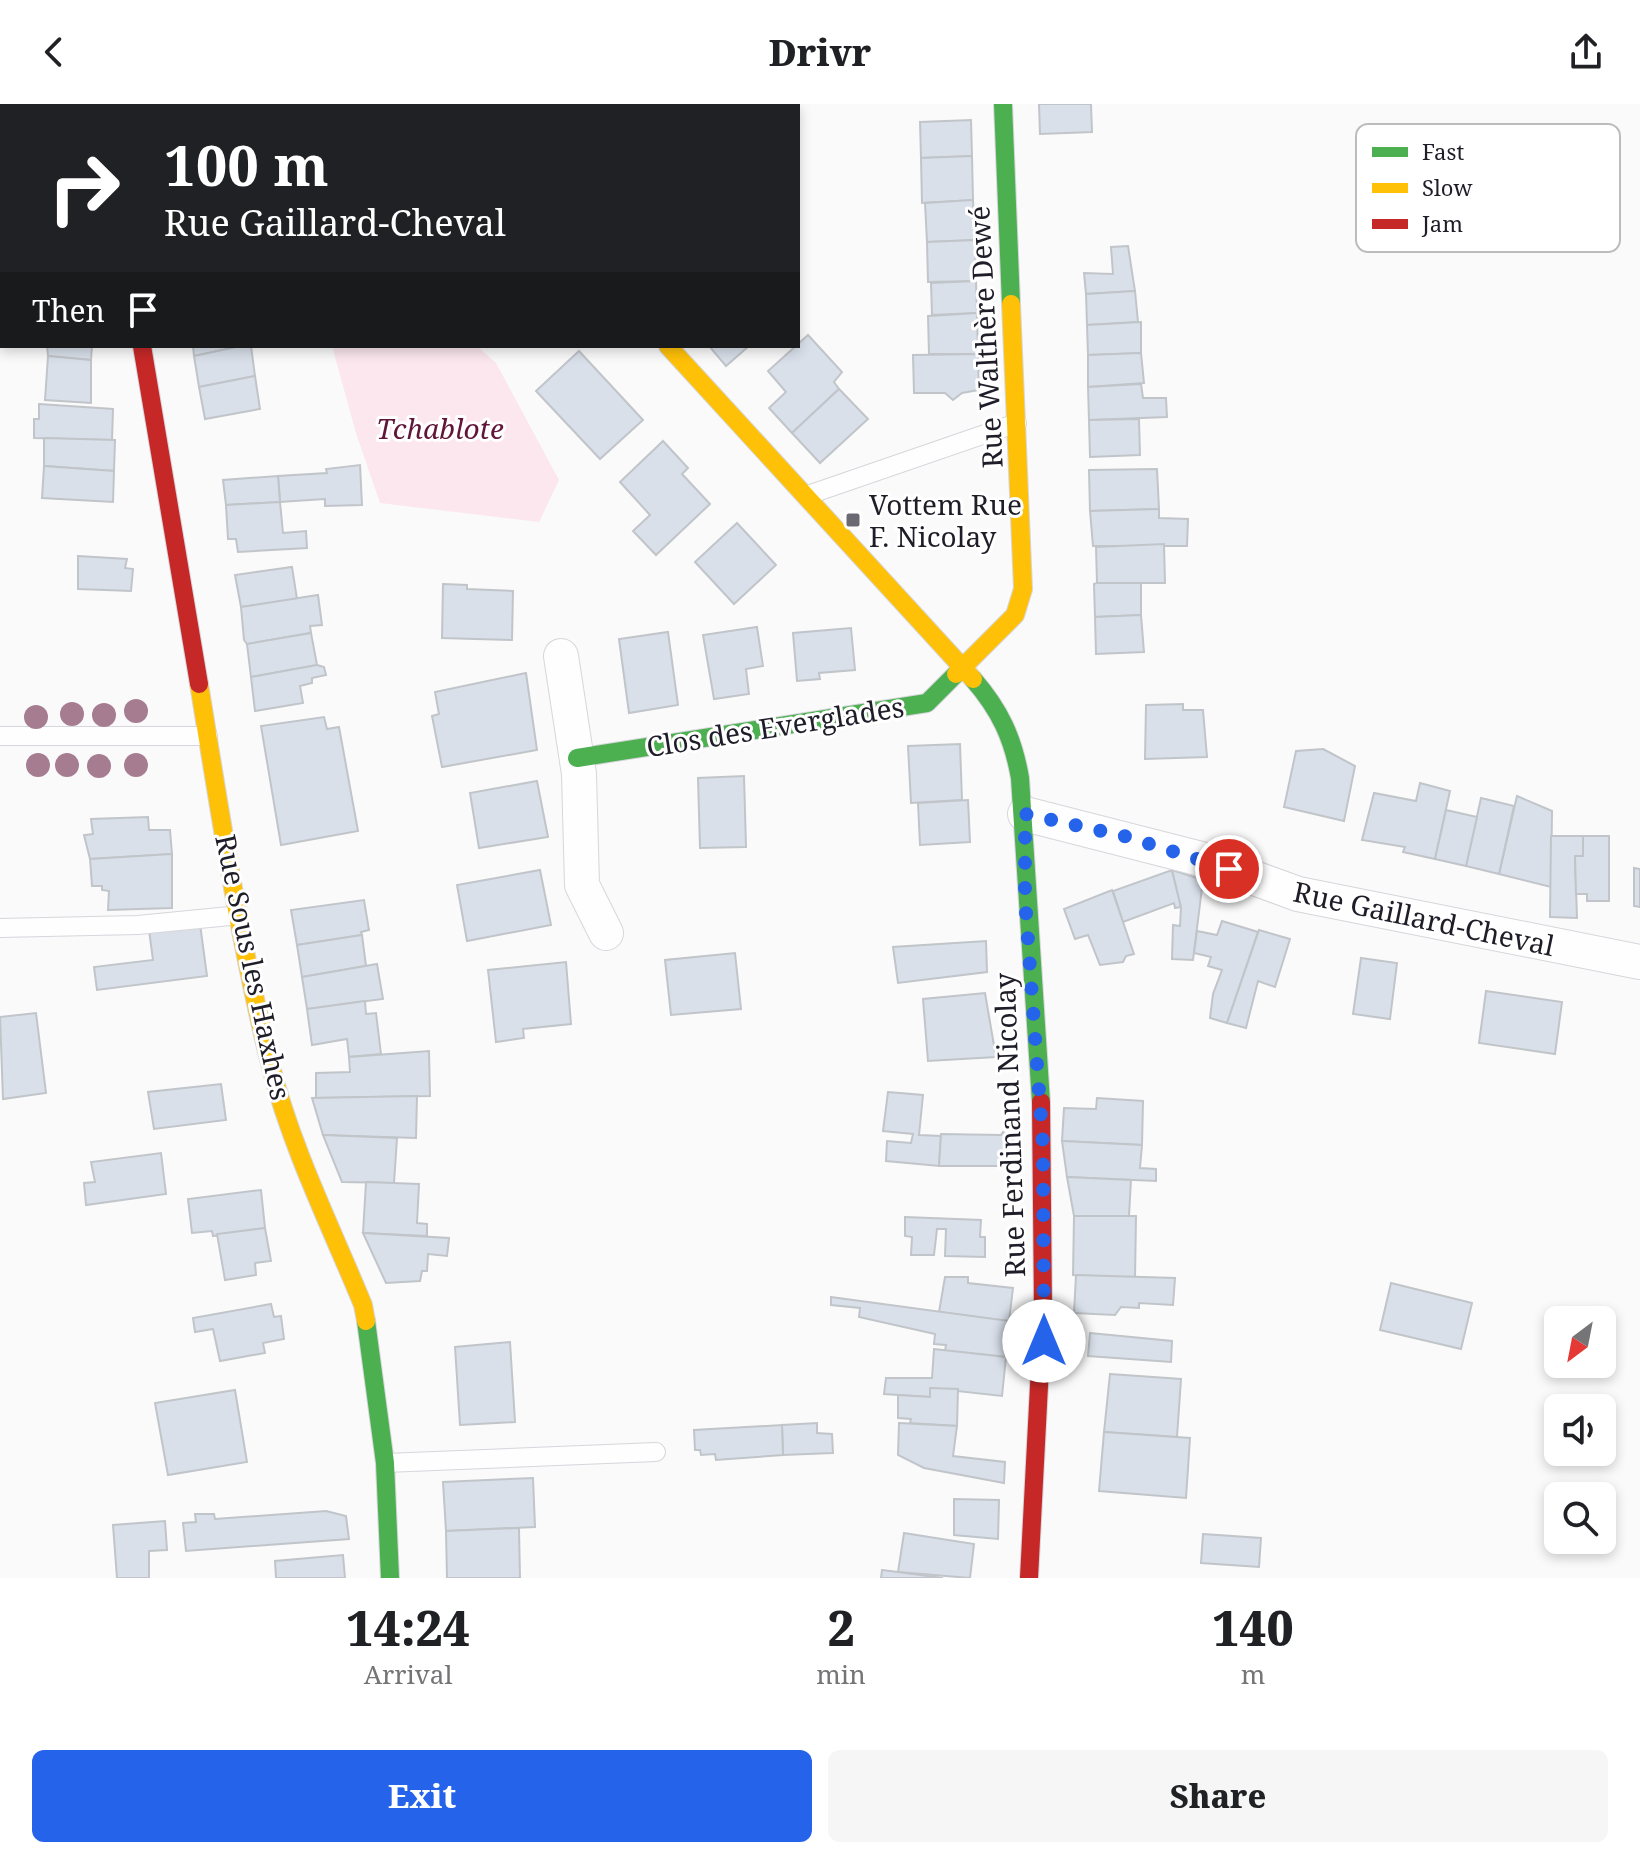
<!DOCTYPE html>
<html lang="en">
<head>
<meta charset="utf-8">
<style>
	:root { --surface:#fff; --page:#f6f6f6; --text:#202124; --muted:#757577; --accent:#2563eb }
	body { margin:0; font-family:"Noto Serif",serif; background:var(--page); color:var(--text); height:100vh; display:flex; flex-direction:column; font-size:30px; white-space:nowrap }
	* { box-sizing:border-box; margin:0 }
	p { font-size:26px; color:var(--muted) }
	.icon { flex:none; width:44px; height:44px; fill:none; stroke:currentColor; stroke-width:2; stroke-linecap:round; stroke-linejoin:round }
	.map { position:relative; height:1474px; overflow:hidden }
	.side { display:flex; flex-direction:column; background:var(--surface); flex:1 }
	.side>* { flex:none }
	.top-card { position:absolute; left:0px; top:0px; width:800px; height:244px; box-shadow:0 4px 12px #0003; background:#202124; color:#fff; overflow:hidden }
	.needle { width:52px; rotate:212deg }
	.controls { position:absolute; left:1544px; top:1202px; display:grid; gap:16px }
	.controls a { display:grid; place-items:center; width:72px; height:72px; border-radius:12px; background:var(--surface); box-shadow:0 4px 12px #0003; font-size:40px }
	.pin { position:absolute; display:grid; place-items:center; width:68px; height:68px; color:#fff; margin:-34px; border:4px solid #fff; border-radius:50%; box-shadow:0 2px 8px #0007 }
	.me { position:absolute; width:88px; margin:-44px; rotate:0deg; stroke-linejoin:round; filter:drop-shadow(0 0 6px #0008) }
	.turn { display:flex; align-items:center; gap:28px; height:168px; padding:0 32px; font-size:36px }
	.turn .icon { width:104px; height:104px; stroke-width:2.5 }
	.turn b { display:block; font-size:56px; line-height:68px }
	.then { display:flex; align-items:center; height:76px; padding:0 32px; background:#0003; gap:16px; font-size:30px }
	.eta { display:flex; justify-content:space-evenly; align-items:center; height:136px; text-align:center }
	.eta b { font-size:48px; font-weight:800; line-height:56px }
	.action { display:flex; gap:16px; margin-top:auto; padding:16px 32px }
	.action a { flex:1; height:92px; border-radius:12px; background:var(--accent); color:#fff; font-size:32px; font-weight:800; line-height:92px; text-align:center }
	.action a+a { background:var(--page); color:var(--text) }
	header { display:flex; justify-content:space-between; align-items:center; height:104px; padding:0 32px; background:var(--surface); font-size:36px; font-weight:800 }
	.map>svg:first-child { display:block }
</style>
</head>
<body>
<header><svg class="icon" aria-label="back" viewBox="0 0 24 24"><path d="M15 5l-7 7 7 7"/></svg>Drivr<svg class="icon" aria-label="share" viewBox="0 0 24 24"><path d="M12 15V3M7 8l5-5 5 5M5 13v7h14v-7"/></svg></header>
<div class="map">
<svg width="1640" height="1474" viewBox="0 0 1640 1474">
	<rect width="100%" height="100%" fill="#fafafa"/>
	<polygon fill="#fbe7ed" points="332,242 477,242 496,259 559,376 539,418 380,399 356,329"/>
	<g fill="#d9e0ea" stroke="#c1c5c9" stroke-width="2">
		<polygon points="0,0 59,0 59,2 2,2 0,30"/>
		<polygon points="1039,0 1091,0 1092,28 1040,30"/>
		<polygon points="971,16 972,52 921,54 920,18"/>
		<polygon points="972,52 973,96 922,99 921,54"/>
		<polygon points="973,96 975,136 927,138 925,99"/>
		<polygon points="975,136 976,177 928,178 927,138"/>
		<polygon points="1128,142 1135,187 1086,190 1084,169 1113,170 1111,143"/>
		<polygon points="976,177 977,209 932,211 931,179"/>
		<polygon points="1135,187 1138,218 1087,221 1086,190"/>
		<polygon points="977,209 978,250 929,250 928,212"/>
		<polygon points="1141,218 1141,249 1088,251 1087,221"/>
		<polygon points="808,231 842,268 834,278 839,285 792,329 769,304 786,288 768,267"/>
		<polygon points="47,242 92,242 91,256 48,252"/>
		<polygon points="193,242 241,242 194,252"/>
		<polygon points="241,242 251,242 255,272 199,283 194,252"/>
		<polygon points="709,242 749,242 726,262"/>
		<polygon points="579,247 643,316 600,355 536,287"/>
		<polygon points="1141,249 1144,279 1088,283 1088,251"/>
		<polygon points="978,250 979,286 962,289 953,296 945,289 914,289 913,251"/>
		<polygon points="48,252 91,256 91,299 45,296"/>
		<polygon points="255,272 260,305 205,315 199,283"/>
		<polygon points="1141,280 1143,294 1166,294 1167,313 1089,316 1088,283"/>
		<polygon points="839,285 868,315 820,359 792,329"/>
		<polygon points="39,300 113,305 112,336 34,334 34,315 39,315"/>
		<polygon points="1139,315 1140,351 1090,353 1089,316"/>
		<polygon points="44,334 115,336 114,367 44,362"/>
		<polygon points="663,337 688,364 682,370 710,400 656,451 633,427 650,411 620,378"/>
		<polygon points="360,361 362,401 325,402 325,395 280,398 278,372 327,369 326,365"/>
		<polygon points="44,362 114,367 113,398 42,394"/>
		<polygon points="1157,365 1159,405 1090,407 1089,366"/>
		<polygon points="278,372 280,398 226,401 223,376"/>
		<polygon points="280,398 283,429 306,427 307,444 238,448 236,435 228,435 226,401"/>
		<polygon points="1159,405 1159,414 1188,415 1187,442 1093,442 1090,407"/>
		<polygon points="737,419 776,461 734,500 695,458"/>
		<polygon points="1164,440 1165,479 1097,479 1096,443"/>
		<polygon points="78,452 127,455 125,464 133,465 131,487 78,485"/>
		<polygon points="292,463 297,495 241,503 235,471"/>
		<polygon points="1097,479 1141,479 1141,511 1095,513 1094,480"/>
		<polygon points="443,480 467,481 467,485 513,487 512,536 442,534"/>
		<polygon points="318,491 322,521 310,522 311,529 247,540 244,536 241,503"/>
		<polygon points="1141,511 1144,548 1096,550 1095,513"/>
		<polygon points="757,523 763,562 746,565 749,590 714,595 703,531"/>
		<polygon points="851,524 855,566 819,569 820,575 797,577 793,529"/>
		<polygon points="668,528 678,601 629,609 619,535"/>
		<polygon points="311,529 317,561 251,573 247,540"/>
		<polygon points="317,561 324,563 326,571 312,574 312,579 300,582 303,599 255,607 251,573"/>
		<polygon points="526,569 537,646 442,663 432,612 439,610 435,588"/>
		<polygon points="1183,600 1183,606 1203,606 1207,653 1145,655 1146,601"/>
		<polygon points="324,613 327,625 339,623 358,727 281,741 261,622"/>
		<polygon points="960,640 962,696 911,699 908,642"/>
		<polygon points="1323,645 1355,662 1344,717 1284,703 1296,647"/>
		<polygon points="744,672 746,743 700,744 698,674"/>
		<polygon points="537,677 548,733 479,744 470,689"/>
		<polygon points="1420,679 1450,687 1435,755 1403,748 1405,743 1362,736 1374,689 1416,697"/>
		<polygon points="1517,692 1552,707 1551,783 1499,770"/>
		<polygon points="1481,694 1514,702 1499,770 1466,762"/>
		<polygon points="968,696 970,738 920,741 918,699"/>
		<polygon points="1446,706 1477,713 1466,762 1435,755"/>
		<polygon points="148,713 149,726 170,726 172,750 90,755 84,731 93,730 91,715"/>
		<polygon points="1551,732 1583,732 1583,752 1575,752 1577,814 1550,813"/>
		<polygon points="1583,732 1609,732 1609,797 1587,797 1587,790 1576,790 1575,752 1583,752"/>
		<polygon points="172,750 172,804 108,806 109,787 102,786 102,782 92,782 90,755"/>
		<polygon points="1634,764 1640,765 1640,803 1634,802"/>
		<polygon points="540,766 551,821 467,837 457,781"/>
		<polygon points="1172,766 1181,803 1175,804 1174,799 1123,818 1113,787"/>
		<polygon points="1172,766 1203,776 1193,856 1172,855 1173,821 1180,822 1181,803"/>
		<polygon points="1112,786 1134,850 1126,852 1123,858 1100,861 1088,831 1075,835 1064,805"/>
		<polygon points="364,796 369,826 361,828 362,831 297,841 291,806"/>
		<polygon points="1222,817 1258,828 1227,919 1210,914 1213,890 1222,866 1208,862 1211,853 1194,849 1197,827 1217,831"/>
		<polygon points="200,820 207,872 97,886 94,863 153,856 149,826"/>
		<polygon points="1259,826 1290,835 1275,883 1258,877 1246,924 1227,919"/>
		<polygon points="362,831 366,862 302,873 297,841"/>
		<polygon points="986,837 987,868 898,879 893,843"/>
		<polygon points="735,849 741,905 671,911 665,856"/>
		<polygon points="1361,854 1397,859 1390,915 1353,910"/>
		<polygon points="566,858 571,920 523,925 524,934 496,938 488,866"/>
		<polygon points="377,860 383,895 307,905 302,873"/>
		<polygon points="1486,887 1562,898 1555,950 1479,939"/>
		<polygon points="985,889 996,953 928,957 923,895"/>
		<polygon points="365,897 366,910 376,909 381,950 349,953 347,935 312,941 307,905"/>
		<polygon points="36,909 46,989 3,995 0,913"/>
		<polygon points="429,947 430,992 316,994 316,969 350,968 349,953"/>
		<polygon points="221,980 226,1016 154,1025 148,988"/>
		<polygon points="888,988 923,991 919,1031 941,1032 939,1062 886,1057 887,1037 911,1039 913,1030 883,1027"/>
		<polygon points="417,992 416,1034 323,1031 312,994"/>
		<polygon points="1097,994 1143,997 1142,1041 1062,1037 1064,1004 1096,1005"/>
		<polygon points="1003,1028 1013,1036 1009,1040 1010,1062 939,1062 941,1030 1001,1031"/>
		<polygon points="323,1031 397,1034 394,1079 342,1078"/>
		<polygon points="1062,1037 1142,1041 1140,1064 1156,1065 1156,1077 1067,1073"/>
		<polygon points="161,1049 166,1090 86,1101 84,1079 95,1078 91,1058"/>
		<polygon points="1067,1073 1131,1076 1129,1112 1074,1112"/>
		<polygon points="366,1078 419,1080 417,1119 427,1120 427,1132 363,1129"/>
		<polygon points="261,1086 265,1124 213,1132 212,1127 192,1129 188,1095"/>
		<polygon points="1074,1112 1136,1112 1135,1175 1073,1171"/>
		<polygon points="905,1113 981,1116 980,1133 985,1133 985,1153 945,1152 946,1125 937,1125 934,1151 911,1151 912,1133 905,1132"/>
		<polygon points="265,1124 271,1157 255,1159 256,1171 225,1176 217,1130"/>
		<polygon points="363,1129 449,1134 447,1152 428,1150 427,1167 422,1167 420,1177 386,1179"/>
		<polygon points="1076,1171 1175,1174 1173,1201 1139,1199 1139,1204 1121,1203 1115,1211 1074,1209"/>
		<polygon points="945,1173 968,1173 968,1179 1013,1184 1009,1217 939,1208"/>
		<polygon points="1391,1179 1472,1199 1461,1245 1380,1226"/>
		<polygon points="831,1193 1009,1217 1006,1253 945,1247 946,1241 934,1240 935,1230 859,1213 860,1204 831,1201"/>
		<polygon points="271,1200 274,1213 281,1212 284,1235 263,1239 265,1249 220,1257 213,1225 195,1228 193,1214"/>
		<polygon points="1090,1229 1172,1237 1171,1258 1088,1252"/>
		<polygon points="510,1238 515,1318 460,1321 455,1243"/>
		<polygon points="934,1245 1006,1253 1002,1292 930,1284 930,1293 884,1290 886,1274 932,1274"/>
		<polygon points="1110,1270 1181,1275 1177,1333 1104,1328"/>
		<polygon points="930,1284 958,1285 957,1322 910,1319 911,1315 898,1314 898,1291 930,1293"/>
		<polygon points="235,1286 247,1358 168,1371 155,1299"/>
		<polygon points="817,1319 817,1329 832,1330 833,1349 783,1351 782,1321"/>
		<polygon points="899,1319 957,1322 953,1352 1005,1358 1004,1379 924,1364 898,1351"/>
		<polygon points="782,1321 783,1351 716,1356 715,1350 701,1351 700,1346 695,1346 694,1326"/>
		<polygon points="1104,1328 1190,1334 1186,1394 1099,1387"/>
		<polygon points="533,1374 535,1423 446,1427 443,1378"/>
		<polygon points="954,1395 999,1396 998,1435 954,1431"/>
		<polygon points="326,1407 346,1412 349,1435 186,1447 183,1419 196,1418 195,1410 214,1410 215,1415"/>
		<polygon points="165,1417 167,1446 149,1447 149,1474 117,1474 113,1421"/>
		<polygon points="519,1424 520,1474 447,1474 446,1427"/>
		<polygon points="904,1429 974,1440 970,1474 898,1468"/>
		<polygon points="1203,1430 1261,1434 1259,1463 1201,1459"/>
		<polygon points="343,1451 345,1474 276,1474 275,1457"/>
		<polygon points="882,1466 898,1468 943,1474 881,1474"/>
	</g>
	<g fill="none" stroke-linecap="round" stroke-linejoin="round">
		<defs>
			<g id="lane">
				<polyline points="808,391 1017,319"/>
				<polyline points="0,632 208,632"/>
				<polyline points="0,824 138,821 240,811"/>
				<polyline points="385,1359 656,1348"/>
			</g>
			<g id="street">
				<polyline points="101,0 101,2"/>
				<polyline points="441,0 443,2"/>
				<polyline points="561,552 579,670 582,781 606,829"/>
				<polyline points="1025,710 1205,756 1298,790 1640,858"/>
			</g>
			<g id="fast">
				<polyline points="1003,0 1011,200"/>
				<path d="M973,575C1000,606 1013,634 1020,674L1041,998"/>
				<polyline points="577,654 927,599 956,570"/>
				<polyline points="366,1217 385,1359 390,1474"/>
			</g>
			<g id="slow">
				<polyline points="668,242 973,575"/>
				<polyline points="956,570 1015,511 1023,485 1011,200"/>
				<path d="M199,580C220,708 239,837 271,963C292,1045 331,1123 363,1201L366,1217"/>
			</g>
			<g id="jam">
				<polyline points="142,242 199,580"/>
				<polyline points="1029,1474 1043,1205 1041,998"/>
			</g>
		</defs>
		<use href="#lane" stroke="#d6d6dc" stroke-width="20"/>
		<use href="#street" stroke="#d6d6dc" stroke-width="36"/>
		<use href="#fast" stroke="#d6d6dc" stroke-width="20"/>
		<use href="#slow" stroke="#d6d6dc" stroke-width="20"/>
		<use href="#jam" stroke="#d6d6dc" stroke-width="20"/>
		<use href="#lane" stroke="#fefefe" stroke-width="18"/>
		<use href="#street" stroke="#fefefe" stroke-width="34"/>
		<use href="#fast" stroke="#4caf50" stroke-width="18"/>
		<use href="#slow" stroke="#ffc107" stroke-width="18"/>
		<use href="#jam" stroke="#c62828" stroke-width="18"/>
	</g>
	<g fill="#a67c90">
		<circle cx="136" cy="607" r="12"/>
		<circle cx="72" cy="610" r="12"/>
		<circle cx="104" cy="611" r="12"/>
		<circle cx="36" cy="613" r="12"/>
		<circle cx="38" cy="661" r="12"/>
		<circle cx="67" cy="661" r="12"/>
		<circle cx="136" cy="661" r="12"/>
		<circle cx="99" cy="662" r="12"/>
	</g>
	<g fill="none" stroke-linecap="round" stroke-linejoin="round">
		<polyline stroke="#2563eb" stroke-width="14" stroke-dasharray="0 25.2" points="1044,1237 1043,1042 1025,795 1025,710 1124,732 1229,765"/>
	</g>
	<rect fill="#6b6a72" stroke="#fff" stroke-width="3" x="845" y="408" width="16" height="16" rx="4"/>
	<g text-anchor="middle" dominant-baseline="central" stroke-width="6" stroke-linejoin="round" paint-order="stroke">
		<g font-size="28" fill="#1e1d28" stroke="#fff">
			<text transform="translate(985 233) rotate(-93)">Rue Walthère Dewé</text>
			<text transform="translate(775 622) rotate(-9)">Clos des Everglades</text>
			<text transform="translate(1424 814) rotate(12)">Rue Gaillard-Cheval</text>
			<text transform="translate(254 863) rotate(78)">Rue Sous les Haxhes</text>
			<text transform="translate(1009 1021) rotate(-92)">Rue Ferdinand Nicolay</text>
		</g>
		<g font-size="28" font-style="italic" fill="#611539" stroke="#fff">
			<text x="440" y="324">Tchablote</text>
		</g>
		<g font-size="28" fill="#1e1d28" stroke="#fff" text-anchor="start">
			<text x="869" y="400">Vottem Rue<tspan x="869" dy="32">F. Nicolay</tspan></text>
		</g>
	</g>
	<rect x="1356" y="20" width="264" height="128" rx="12" fill="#fff" stroke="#bcbbbe" stroke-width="2"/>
	<rect x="1372" y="43" width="36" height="10" fill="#4caf50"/>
	<rect x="1372" y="79" width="36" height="10" fill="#ffc107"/>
	<rect x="1372" y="115" width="36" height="10" fill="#c62828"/>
	<g font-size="22" fill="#1e1d28">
		<text x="1422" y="56">Fast</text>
		<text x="1422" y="92">Slow</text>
		<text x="1422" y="128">Jam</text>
	</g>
</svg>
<div class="controls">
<a><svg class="needle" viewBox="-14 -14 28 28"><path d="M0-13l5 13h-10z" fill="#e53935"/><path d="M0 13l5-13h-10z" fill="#757577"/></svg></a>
<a><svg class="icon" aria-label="sound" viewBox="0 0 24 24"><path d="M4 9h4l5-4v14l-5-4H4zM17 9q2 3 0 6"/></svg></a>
<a><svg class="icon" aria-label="search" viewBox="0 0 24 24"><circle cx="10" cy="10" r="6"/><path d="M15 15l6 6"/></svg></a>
</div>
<div class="pin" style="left:1229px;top:765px;background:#d93025"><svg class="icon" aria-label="arrive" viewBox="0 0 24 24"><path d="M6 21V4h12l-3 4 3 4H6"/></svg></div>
<svg class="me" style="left:1044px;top:1237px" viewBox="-20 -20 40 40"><circle r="19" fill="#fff"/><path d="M0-13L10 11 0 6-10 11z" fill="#2563eb"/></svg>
<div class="top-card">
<div class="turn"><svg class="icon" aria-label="right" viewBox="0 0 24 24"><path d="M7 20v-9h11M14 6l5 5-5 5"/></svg><div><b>100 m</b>Rue Gaillard-Cheval</div></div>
<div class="then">Then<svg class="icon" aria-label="arrive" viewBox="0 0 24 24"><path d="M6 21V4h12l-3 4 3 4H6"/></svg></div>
</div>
</div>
<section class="side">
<div class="eta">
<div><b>14:24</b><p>Arrival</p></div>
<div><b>2</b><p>min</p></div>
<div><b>140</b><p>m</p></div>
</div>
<div class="action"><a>Exit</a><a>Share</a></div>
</section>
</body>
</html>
